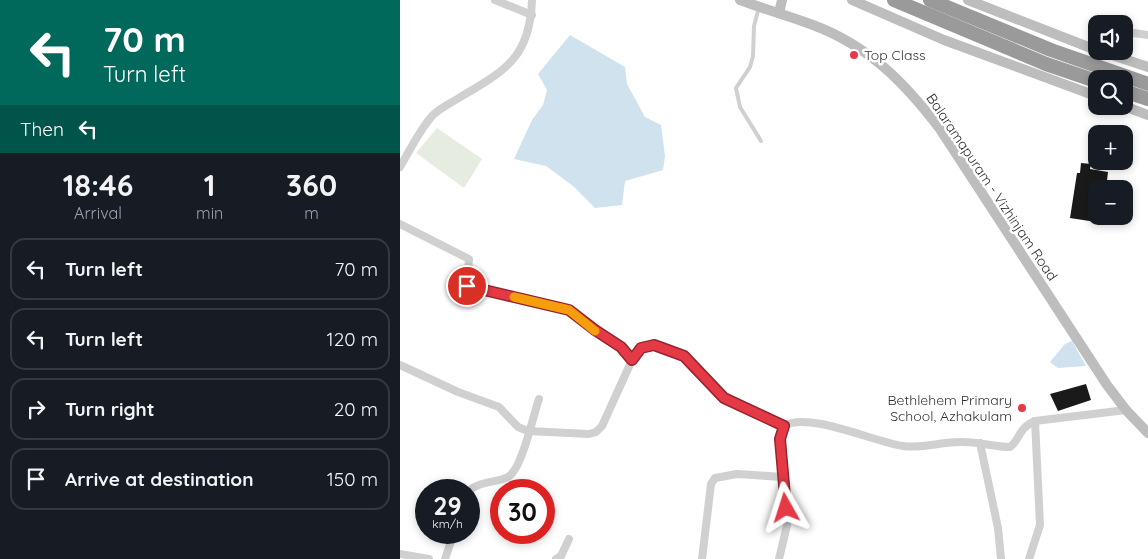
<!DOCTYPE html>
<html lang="en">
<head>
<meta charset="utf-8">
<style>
	:root { --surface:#171b24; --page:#20242c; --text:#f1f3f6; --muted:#9ea1a6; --line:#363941 }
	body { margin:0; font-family:Quicksand,sans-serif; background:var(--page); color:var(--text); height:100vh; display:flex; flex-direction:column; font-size:19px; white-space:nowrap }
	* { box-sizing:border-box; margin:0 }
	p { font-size:16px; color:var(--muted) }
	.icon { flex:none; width:28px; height:28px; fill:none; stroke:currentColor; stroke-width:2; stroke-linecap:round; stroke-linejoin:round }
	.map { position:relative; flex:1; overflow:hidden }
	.sheet { display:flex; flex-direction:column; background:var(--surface); width:400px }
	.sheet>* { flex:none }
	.banner { background:#00695c; color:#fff; overflow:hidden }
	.controls { position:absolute; left:688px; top:15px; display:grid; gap:10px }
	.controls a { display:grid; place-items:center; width:45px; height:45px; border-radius:10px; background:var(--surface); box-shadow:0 2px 8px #0003; font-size:25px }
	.speed { position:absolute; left:15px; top:479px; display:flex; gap:10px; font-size:25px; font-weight:700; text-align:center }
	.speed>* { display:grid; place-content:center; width:65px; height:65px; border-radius:50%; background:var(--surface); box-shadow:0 2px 8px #0003; line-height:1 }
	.speed small { font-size:12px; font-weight:400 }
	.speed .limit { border:8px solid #d22; background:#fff; color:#111 }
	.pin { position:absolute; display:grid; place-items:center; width:42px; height:42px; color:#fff; margin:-21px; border:2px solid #fff; border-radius:50%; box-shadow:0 1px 5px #0007 }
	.me { position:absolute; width:55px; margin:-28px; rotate:354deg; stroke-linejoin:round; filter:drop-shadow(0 0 4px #0008) }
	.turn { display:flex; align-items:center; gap:18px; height:105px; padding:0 20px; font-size:22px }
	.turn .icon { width:65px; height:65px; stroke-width:2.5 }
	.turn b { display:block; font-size:35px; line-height:42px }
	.then { display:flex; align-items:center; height:48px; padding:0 20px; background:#0003; gap:10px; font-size:19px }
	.eta { display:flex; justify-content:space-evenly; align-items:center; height:85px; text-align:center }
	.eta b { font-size:30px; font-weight:700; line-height:35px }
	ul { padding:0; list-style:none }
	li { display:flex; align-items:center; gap:15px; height:62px; margin:0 10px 8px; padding:0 10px; border:2px solid var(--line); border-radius:15px }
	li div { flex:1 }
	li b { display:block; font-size:19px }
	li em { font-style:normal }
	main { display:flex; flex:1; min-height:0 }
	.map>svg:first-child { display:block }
</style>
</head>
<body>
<main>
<section class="sheet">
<div class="banner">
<div class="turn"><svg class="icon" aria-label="left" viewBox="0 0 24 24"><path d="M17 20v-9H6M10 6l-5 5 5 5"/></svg><div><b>70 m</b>Turn left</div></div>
<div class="then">Then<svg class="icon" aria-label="left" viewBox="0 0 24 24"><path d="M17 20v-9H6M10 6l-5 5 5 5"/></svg></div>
</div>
<div class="eta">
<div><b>18:46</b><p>Arrival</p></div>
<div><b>1</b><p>min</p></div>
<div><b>360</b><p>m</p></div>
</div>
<ul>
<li><svg class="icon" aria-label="left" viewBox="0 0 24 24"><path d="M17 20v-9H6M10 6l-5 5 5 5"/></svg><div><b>Turn left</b></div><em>70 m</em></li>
<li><svg class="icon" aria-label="left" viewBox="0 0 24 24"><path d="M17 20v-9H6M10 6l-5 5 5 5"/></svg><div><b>Turn left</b></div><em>120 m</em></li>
<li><svg class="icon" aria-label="right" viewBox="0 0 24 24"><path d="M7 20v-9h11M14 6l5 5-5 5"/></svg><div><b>Turn right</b></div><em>20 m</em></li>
<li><svg class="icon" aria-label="arrive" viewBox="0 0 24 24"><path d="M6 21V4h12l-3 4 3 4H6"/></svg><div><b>Arrive at destination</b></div><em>150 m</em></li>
</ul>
</section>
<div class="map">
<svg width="748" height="559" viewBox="0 0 748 559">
	<rect width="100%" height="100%" fill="#fff"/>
	<polygon fill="#e6ecdf" points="37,128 82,159 64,188 16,153"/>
	<g fill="#cfe2ee">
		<polygon points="170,35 225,67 227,84 245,117 261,125 265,156 263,170 225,181 222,205 195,208 173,186 146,166 114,159 132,120 143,105 147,90 138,74"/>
		<polygon points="672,341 686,366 658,368 650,362 665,344"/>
	</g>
	<g fill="#1a1a1a">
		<polygon points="681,163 691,164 690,169 708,172 706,189 696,189 696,222 670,218 677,173 680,173"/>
		<polygon points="686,384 691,400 658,411 650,394"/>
	</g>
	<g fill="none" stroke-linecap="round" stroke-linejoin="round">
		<polyline stroke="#d0d0d0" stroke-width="4" points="359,7 354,26 353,56 350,67 336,88 340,107 361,141"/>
		<g stroke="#d0d0d0" stroke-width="8">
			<polyline points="95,0 132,15"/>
			<polyline points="724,35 734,33 748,35"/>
			<path d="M0,167C10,150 20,129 33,115C41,107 53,102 62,96C107,70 130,56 132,0"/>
			<polyline points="0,224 69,259 67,286 169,310 195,330 221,347 232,360 202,426 196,432 189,434 128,431 118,427 99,407 58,392 0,365"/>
			<polyline points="232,360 241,348 254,345 284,356 324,398 384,426"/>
			<polyline points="580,443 598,528 601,559"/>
			<path d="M69,491C79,481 96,483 108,477C122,469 133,416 139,399"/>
			<polyline points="0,554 29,559"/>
			<polyline points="45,559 54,532"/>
			<polyline points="156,559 161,556 169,539"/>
			<polyline points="302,559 311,484 315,478 337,474 383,477"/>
			<path d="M379,559L388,521L380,439L384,426C408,411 474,442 503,446C524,449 543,441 564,442C580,442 594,447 610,447C621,439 617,429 635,421L726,410"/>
			<polyline points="629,559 640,525 635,421"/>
		</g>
		<g stroke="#bdbdbd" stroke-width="10">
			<path d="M340,0C364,9 389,16 413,25C469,46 504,82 540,129L707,385L726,410L748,433"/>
			<polyline points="452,0 544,40 696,96"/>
			<polyline points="568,0 696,50"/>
			<polyline points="379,13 382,0"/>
			<polyline points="700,51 748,67"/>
			<polyline points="724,106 748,115"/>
		</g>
		<g stroke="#9a9a9a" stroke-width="14">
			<polyline points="494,0 646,64 696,81"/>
			<polyline points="530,0 651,50 748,84"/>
			<polyline points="724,91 748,99"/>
		</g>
	</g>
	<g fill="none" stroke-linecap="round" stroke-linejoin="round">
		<defs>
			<polyline id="route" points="67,286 169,310 195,330 221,347 232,360 241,348 254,345 284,356 324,398 384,426 380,439 386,508"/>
		</defs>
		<use href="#route" stroke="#96252e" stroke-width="12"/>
		<use href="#route" stroke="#e63946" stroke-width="9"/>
		<polyline stroke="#f59e0b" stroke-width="9" points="114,297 169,310 195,331"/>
	</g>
	<g fill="#e63946" stroke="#fff" stroke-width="2">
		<circle cx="454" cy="55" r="5"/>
		<circle cx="622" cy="408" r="5"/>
	</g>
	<g text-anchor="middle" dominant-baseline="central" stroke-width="5" stroke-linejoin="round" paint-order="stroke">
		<g font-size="14" fill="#333" stroke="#fff" text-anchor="start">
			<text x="464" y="55">Top Class</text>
			<text x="612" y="400" text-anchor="end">Bethlehem Primary<tspan x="612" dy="16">School, Azhakulam</tspan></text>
		</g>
		<g font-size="14" fill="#333" stroke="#fff">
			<text transform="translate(592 187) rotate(56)">Balaramapuram - Vizhinjam Road</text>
		</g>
	</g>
</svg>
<div class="controls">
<a><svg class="icon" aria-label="sound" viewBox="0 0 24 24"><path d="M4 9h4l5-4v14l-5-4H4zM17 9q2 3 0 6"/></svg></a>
<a><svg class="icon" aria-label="search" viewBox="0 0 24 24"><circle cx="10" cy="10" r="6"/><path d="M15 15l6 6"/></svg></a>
<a>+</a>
<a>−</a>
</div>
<div class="speed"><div>29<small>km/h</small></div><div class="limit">30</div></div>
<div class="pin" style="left:67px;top:286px;background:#d93025"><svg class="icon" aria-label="arrive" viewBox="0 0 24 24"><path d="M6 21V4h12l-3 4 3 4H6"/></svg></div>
<svg class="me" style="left:386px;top:508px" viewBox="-20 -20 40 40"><path d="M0-17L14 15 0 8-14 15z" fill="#e63946" stroke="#fff" stroke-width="4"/></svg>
</div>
</main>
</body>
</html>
